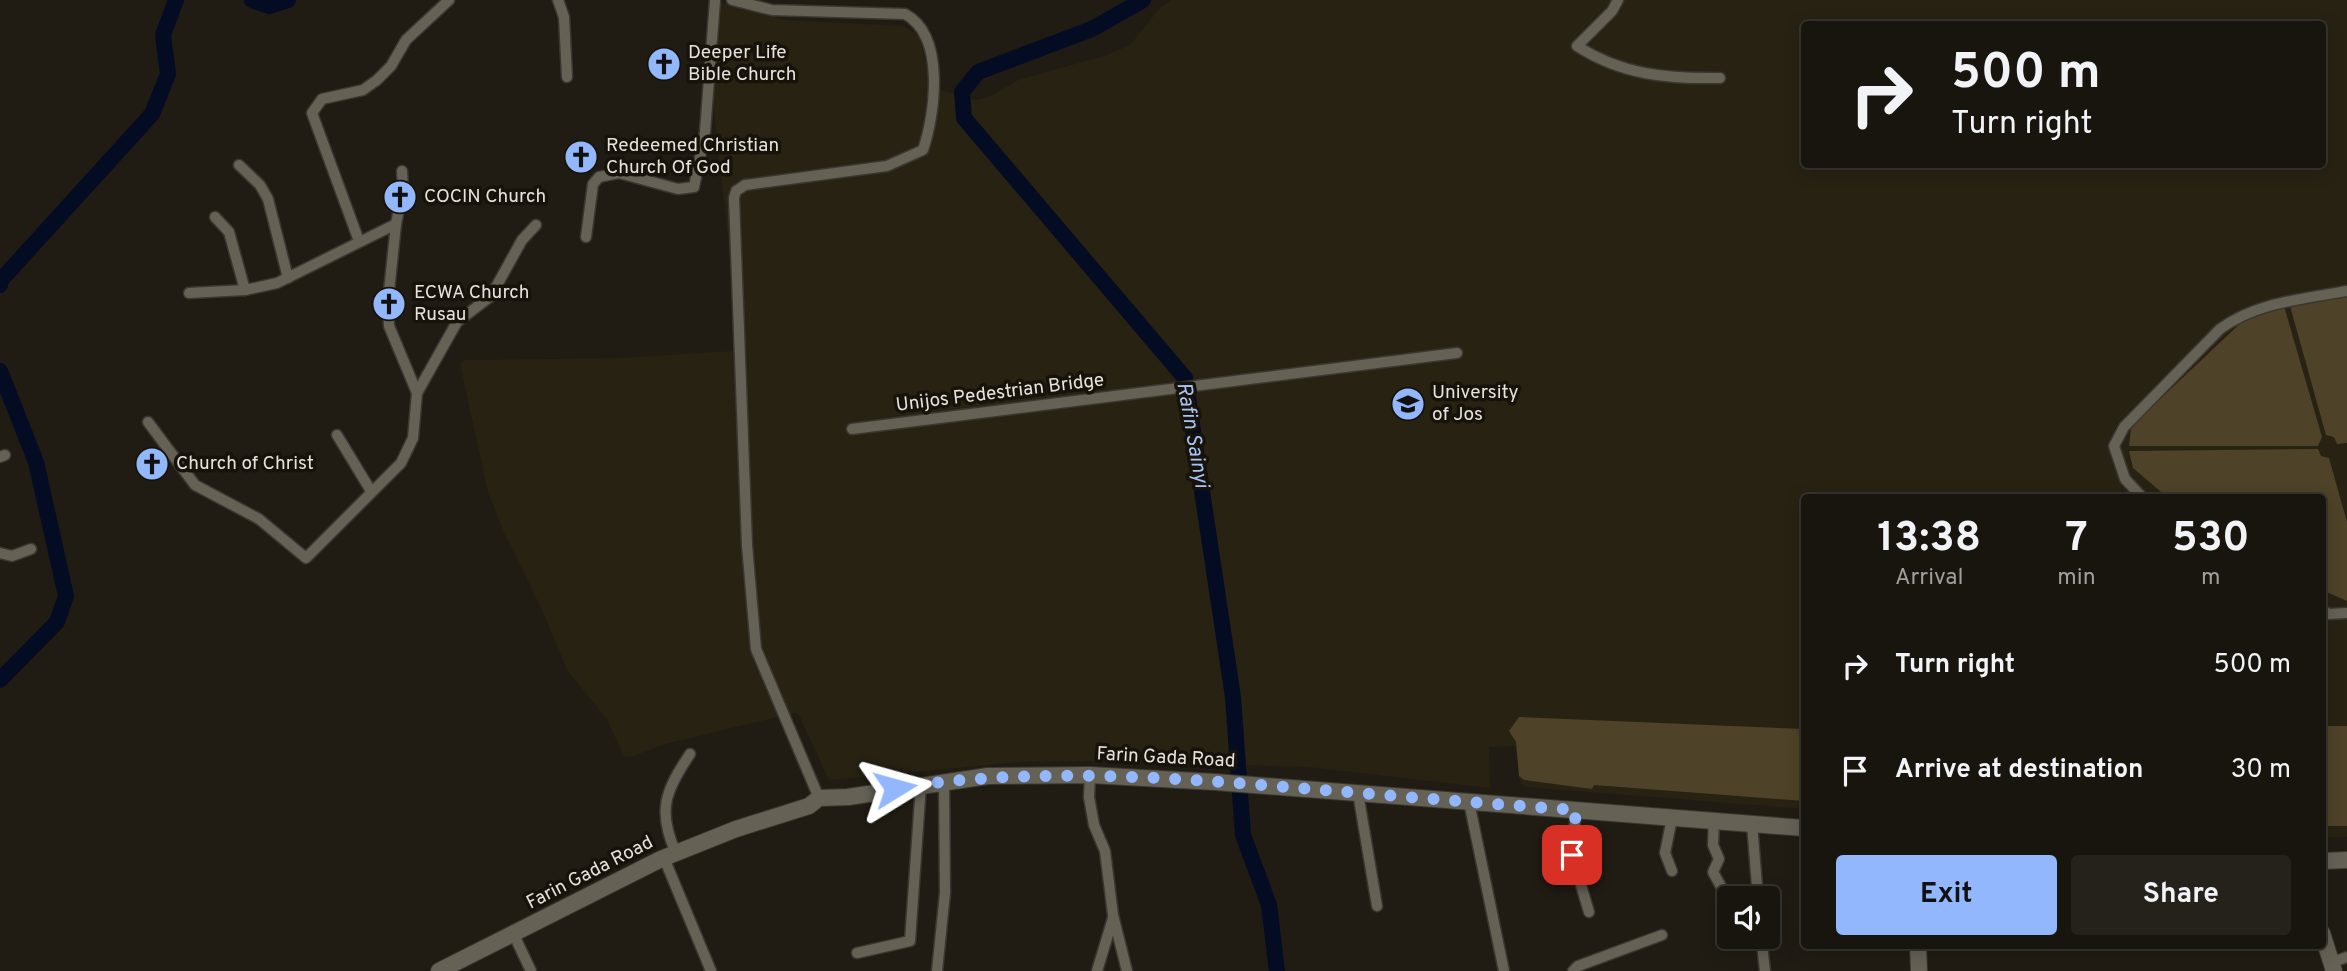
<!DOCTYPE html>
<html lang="en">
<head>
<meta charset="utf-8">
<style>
	:root { --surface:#18150e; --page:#25221c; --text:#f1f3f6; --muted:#9f9f9e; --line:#36342e; --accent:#92b7fd }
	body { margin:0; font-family:Overpass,sans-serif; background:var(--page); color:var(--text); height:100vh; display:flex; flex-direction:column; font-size:26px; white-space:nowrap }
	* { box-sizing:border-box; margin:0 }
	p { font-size:23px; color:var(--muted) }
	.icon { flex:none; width:38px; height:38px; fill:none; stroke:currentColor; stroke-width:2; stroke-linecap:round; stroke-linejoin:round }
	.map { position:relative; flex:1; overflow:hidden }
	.details { position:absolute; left:1801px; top:494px; width:525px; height:455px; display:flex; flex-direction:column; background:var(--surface); border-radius:7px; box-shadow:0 4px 18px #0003,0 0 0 2px var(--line) }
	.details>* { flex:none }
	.top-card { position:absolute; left:1801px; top:21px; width:525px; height:147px; border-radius:7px; box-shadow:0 4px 18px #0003,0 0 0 2px var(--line); background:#18150e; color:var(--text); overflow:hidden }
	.controls { position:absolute; left:1717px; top:886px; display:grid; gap:14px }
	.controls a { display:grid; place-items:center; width:63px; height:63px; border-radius:7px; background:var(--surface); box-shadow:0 4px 18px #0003,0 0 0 2px var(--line); font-size:35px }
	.pin { position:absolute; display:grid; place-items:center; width:60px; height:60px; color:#fff; margin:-30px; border-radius:14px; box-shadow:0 4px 10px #0006 }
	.me { position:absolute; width:77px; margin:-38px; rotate:82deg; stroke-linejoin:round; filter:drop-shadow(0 0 5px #0008) }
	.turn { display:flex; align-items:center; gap:24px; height:147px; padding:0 35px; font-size:32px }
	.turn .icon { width:91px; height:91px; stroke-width:2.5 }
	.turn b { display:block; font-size:49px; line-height:60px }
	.eta { display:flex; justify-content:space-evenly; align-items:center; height:119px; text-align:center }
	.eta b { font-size:42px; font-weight:700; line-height:49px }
	.button { display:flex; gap:14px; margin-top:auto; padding:14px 35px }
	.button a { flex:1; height:80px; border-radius:7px; background:var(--accent); color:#111; font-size:28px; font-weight:700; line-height:80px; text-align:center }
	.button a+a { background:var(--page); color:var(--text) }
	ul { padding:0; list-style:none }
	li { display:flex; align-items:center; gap:21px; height:105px; padding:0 35px }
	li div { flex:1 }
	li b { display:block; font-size:26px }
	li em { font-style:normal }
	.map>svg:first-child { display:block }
</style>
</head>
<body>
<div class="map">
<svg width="2347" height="971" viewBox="0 0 2347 971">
	<rect width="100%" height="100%" fill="#201c13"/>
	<path fill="#282213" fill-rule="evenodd" d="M1172,0H2347V837L2322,838V497H1804V809L1525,787L1520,782L1515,746L1489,747L1490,788L1308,767L1094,761L1018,762L829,780L799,715L794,713L665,744L631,757L624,756L606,718L567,670L544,614L503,530L488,492L460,364L465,360L623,358L733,351V284L711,83L718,2L785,20L904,26L919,36L930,79L940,90L976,100L991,96L1018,80L1104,56L1130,45L1160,8ZM1804,24H2322V164H1804Z"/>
	<g fill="#4e4328">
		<polygon points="2347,297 2347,443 2337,444 2334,437 2326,435 2290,306"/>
		<polygon points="2284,306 2322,437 2318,446 2129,446 2131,429 2140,418 2246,318"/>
		<polygon points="2318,449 2321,456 2329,458 2347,522 2347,601 2322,590 2322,497 2167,497 2133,468 2129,451"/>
		<polygon points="1519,717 1804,729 1804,801 1594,785 1592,789 1524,780 1519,776 1516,742 1509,731"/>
		<rect x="2322" y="726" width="25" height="100"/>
	</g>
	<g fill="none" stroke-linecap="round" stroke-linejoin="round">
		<g stroke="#030c23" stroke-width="16">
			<polyline points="252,0 269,6 288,0"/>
			<polyline points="1143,0 1092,29 978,72 962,92 964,118 1185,378 1233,697 1243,835 1269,905 1277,971"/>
			<polyline points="0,285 1,280 152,114 168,74 163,35 176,0"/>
			<polyline points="0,371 36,462 66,596 57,622 0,680"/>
		</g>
		<defs>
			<g id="street">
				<polyline points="558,0 564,17 567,77"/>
				<path d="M732,0L772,10L905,14C946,36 935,114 923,150L887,166L745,185L736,191L734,198L747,545L756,649L819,798"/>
				<path d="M1618,0L1612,11L1577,46C1622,75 1668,79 1720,78"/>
				<polyline points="239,165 260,185 268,199 288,278"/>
				<polyline points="215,217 229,232 245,290"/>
				<polyline points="396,224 403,188 402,171"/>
				<polyline points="586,237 593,184 599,177 619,173 678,189 694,187 705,132 715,0"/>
				<polyline points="359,241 312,113 322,99 363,90 377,80 391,66 406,40 449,0"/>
				<polyline points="189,293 245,290 277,283 396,224 388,301 389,326 417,393"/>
				<polyline points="148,422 195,485 259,519 306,558 401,463 413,438 417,393 444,345 457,322 491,296 522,240 536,225"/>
				<polyline points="852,429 1457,353"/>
				<polyline points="337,435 371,491"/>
				<polyline points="0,457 5,455"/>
				<path d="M2142,497L2125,479L2114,446L2124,427L2220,329C2257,302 2303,299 2347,291"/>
				<polyline points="0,553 12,556 31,549"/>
				<polyline points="2322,610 2329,614 2347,613"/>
				<polyline points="1090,775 1089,797 1094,825 1105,851 1113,915 1127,971"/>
				<polyline points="1358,793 1377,906"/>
				<polyline points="1469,802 1504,971"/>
				<polyline points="1576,810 1572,855 1589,912"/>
				<polyline points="1714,821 1713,845 1719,859 1713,872 1724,892"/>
				<polyline points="1752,824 1758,898"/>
				<path d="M676,853C657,811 665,791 690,754"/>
				<polyline points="664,858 711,971"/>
				<polyline points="1672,871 1665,853 1672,818"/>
				<polyline points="514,935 531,971"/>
				<polyline points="1761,936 1765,971"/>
				<polyline points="857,953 910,941 921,784"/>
				<polyline points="2333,962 2347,957"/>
				<polyline points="937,971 945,893 944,781"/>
				<polyline points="1097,971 1113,918"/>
				<polyline points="1573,971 1578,966 1662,935"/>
			</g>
			<g id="secondary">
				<polyline points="2322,861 2347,860"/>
				<polyline points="2322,933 2334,971"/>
				<polyline points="1918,945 1919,971"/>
				<polyline points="439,971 661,859 736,829 809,806 819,798 848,797 988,776 1090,775 1215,782 1804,828"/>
			</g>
		</defs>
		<use href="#street" stroke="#3a3732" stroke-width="13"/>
		<use href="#secondary" stroke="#3a3732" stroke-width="18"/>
		<use href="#street" stroke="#656155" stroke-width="10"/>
		<use href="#secondary" stroke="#656155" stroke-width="16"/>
	</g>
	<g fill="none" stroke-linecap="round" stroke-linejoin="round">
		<path stroke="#92b7fd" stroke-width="12" stroke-dasharray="0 21.6" d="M895,788C1027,768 1154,776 1286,787C1382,795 1479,803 1576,810L1572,855"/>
	</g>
	<defs>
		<symbol id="church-disc" viewBox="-11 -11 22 22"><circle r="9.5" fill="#92b7fd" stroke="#17130a"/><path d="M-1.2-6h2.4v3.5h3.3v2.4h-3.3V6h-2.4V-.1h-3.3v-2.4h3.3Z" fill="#111"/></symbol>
		<symbol id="university-disc" viewBox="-11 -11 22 22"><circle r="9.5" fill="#92b7fd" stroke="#17130a"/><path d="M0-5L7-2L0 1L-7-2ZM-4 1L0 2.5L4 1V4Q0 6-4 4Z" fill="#111"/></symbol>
	</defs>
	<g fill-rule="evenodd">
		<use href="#church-disc" x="645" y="45" width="38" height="38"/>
		<use href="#church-disc" x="562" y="138" width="38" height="38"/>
		<use href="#church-disc" x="381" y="178" width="38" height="38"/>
		<use href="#church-disc" x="370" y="285" width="38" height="38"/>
		<use href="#university-disc" x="1389" y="385" width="38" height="38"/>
		<use href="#church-disc" x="133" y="445" width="38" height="38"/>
	</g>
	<g text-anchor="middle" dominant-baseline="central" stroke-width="7" stroke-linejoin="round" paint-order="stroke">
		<g font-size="19" fill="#e6e3dd" stroke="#17130a" text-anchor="start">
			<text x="688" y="53">Deeper Life<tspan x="688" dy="22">Bible Church</tspan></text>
			<text x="606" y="146">Redeemed Christian<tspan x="606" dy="22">Church Of God</tspan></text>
			<text x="424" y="197">COCIN Church</text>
			<text x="414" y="293">ECWA Church<tspan x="414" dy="22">Rusau</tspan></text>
			<text x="1432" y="393">University<tspan x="1432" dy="22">of Jos</tspan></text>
			<text x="176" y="464">Church of Christ</text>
		</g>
		<g font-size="19" fill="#e6e3dd" stroke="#17130a">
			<text transform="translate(1000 393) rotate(-7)">Unijos Pedestrian Bridge</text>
			<text transform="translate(1166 758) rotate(3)">Farin Gada Road</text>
			<text transform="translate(590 873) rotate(-27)">Farin Gada Road</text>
		</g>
		<g font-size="21" font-style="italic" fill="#a7c4f8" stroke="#17130a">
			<text transform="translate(1192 435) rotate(80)">Rafin Sainyi</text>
		</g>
	</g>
</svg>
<div class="controls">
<a><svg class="icon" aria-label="sound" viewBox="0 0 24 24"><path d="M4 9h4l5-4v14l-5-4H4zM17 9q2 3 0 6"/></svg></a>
</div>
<div class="pin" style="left:1572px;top:855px;background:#d93025"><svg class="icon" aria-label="arrive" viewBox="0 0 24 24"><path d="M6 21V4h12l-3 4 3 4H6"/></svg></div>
<svg class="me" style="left:895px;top:788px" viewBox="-20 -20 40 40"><path d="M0-17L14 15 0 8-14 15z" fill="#92b7fd" stroke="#fff" stroke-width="4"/></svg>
<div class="top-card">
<div class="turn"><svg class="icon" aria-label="right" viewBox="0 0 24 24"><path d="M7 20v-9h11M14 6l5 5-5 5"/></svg><div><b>500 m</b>Turn right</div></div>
</div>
<section class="details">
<div class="eta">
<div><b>13:38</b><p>Arrival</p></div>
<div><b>7</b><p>min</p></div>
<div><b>530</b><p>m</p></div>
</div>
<ul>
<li><svg class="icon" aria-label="right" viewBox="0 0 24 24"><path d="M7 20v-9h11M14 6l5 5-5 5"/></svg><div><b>Turn right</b></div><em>500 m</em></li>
<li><svg class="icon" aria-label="arrive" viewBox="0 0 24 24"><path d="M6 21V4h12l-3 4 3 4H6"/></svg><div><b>Arrive at destination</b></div><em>30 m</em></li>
</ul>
<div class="button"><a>Exit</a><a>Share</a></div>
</section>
</div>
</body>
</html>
